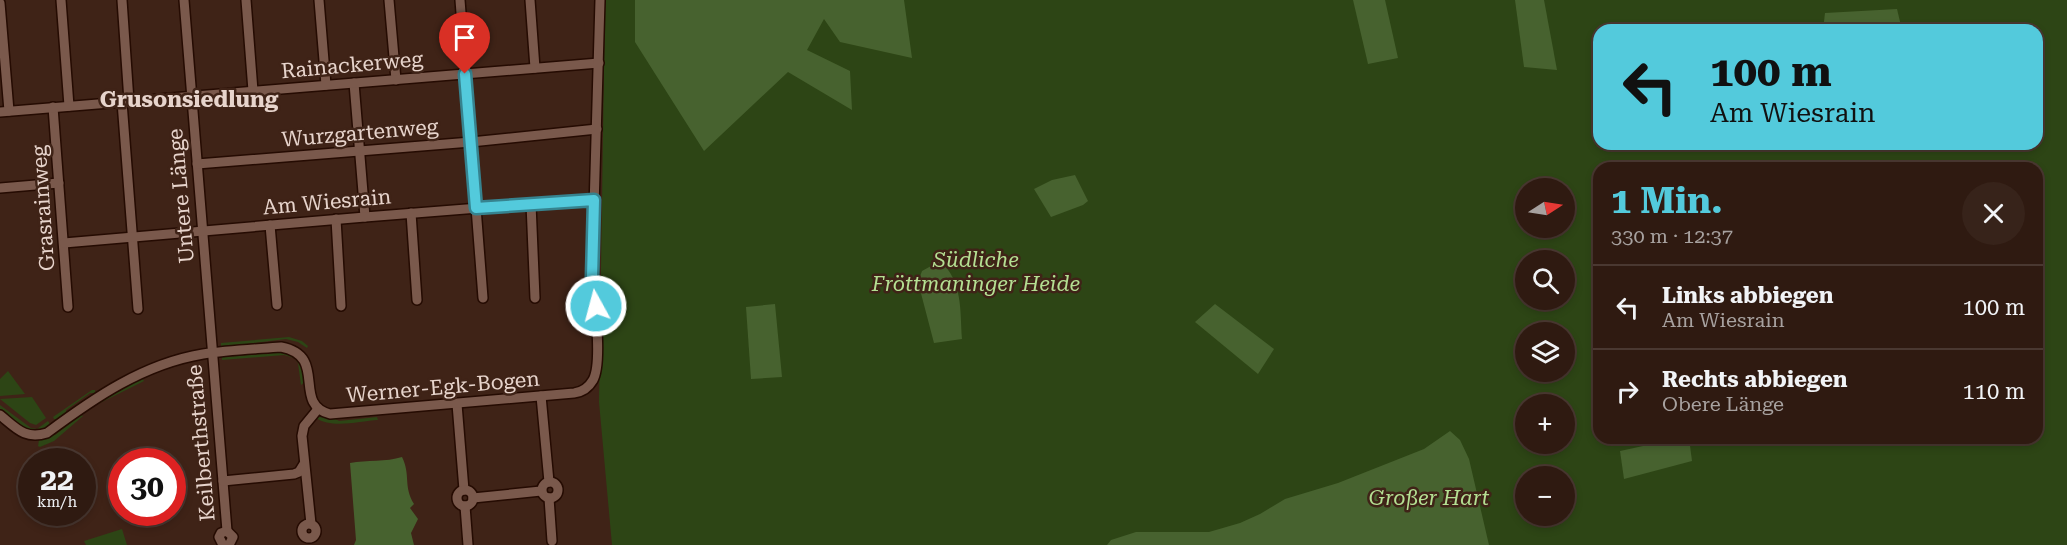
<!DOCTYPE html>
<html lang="de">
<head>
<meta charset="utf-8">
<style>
	:root { --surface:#2f1a11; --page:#37231a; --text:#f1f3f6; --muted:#a7a19f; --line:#4a3831; --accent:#53cadc }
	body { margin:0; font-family:"Roboto Serif",serif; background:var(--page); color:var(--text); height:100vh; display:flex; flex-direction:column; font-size:22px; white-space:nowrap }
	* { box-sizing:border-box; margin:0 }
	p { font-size:20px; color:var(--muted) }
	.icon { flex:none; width:33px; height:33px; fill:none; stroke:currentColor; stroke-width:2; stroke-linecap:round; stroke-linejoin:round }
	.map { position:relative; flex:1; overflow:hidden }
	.details { position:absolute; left:1593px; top:162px; width:450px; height:282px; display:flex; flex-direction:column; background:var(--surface); border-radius:18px; box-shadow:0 3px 9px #0003,0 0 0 2px var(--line) }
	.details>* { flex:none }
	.banner { position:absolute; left:1593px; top:24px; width:450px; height:126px; border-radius:18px; box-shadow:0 3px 9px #0003,0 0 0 2px var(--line); background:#53cadc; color:#111; overflow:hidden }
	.needle { width:39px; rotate:78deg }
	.buttons { position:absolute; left:1515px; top:178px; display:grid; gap:12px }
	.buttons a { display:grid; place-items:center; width:60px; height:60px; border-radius:50%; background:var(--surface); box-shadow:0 3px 9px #0003,0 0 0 2px var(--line); font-size:30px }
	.speed { position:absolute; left:18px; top:448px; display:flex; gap:12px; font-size:30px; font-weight:700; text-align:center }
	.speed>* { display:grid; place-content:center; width:78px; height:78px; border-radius:50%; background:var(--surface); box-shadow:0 3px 9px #0003,0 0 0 2px var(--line); line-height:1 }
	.speed small { font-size:15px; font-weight:400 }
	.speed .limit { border:9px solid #d22; background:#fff; color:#111 }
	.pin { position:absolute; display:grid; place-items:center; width:51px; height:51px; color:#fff; margin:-62px -26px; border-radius:50% 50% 50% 0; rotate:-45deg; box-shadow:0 0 6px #0007 }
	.pin .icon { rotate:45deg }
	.me { position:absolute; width:66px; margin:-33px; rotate:353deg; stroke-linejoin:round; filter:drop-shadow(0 0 4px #0008) }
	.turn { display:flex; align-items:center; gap:21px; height:126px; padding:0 18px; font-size:27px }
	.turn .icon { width:78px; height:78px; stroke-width:2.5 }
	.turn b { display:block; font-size:42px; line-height:51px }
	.round { display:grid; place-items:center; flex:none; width:63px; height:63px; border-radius:32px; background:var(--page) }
	.head { display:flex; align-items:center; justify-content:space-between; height:102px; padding:0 18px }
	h1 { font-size:36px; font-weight:700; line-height:45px; color:var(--accent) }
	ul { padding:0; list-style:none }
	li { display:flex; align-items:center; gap:18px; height:84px; padding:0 18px; border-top:2px solid var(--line) }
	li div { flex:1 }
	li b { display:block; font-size:22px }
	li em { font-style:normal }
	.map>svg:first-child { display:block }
</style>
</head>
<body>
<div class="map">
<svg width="2067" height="545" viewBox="0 0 2067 545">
	<rect width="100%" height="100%" fill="#3f2317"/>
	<g fill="#2d4515" fill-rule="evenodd">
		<path d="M605,0H2067V545H612L599,402ZM1599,30H2037V144H1599ZM1599,168H2037V438H1599ZM1526,189H1564V228H1526ZM1526,261H1564V300H1526ZM1526,333H1564V372H1526ZM1526,405H1564V444H1526ZM1526,477H1564V516H1526Z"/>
		<polygon points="289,337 302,341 308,346 307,348 298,342 286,339 221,347 221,343"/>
		<path d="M278,350C296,356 303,364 305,382L301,385L298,363L294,358L284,355L222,360V355L227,357L270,353L272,351Z"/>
		<polygon points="8,371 25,394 0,396 0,379"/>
		<polygon points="142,378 144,381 98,404 98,400"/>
		<polygon points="92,390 95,390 95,393 90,393 66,410 66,414 58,420 54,419 53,417"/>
		<polygon points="32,397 46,418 36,425 30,423 0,399"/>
		<path d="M0,405L31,428L37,429L48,421L51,426C29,439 16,422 0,409Z"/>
		<polygon points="79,413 83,416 54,441 40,447 38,446 39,440 52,435 55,435 78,417"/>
		<path d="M318,417L334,418L339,421L377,417L378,420C360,421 332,429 316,418Z"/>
		<polygon points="122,529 127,545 86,545 84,541"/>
	</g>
	<g fill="#47622f">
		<polygon points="635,0 904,0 912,58 840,42 824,19 807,50 850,71 852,110 788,72 704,151 635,42"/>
		<polygon points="1353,0 1385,0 1398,58 1368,64"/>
		<polygon points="1515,0 1544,0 1557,70 1524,67"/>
		<polygon points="1897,9 1902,30 1823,30 1825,13"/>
		<polygon points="1075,175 1088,201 1083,205 1051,217 1034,189 1052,180"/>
		<path d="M940,261C963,281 960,311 962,339L934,343L918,282L922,271Z"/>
		<polygon points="775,304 782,377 751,379 746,307"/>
		<polygon points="1215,304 1274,349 1258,374 1195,322"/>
		<polygon points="1450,431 1460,440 1469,459 1489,545 1107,545 1111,540 1136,532 1209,532 1240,523 1260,514 1285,499 1338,483 1424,449"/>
		<polygon points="1680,438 1689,438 1692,461 1624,479 1620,451"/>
		<path d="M402,457C411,475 403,486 414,504L410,508L418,519L411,533L414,545H354L356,540L350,463C367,460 386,462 402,457Z"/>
	</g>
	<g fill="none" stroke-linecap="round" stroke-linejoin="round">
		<defs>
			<g id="street">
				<polyline points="61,0 69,106"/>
				<polyline points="122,0 129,101"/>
				<polyline points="184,0 227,531"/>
				<polyline points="246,0 253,91"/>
				<polyline points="319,0 326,85"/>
				<polyline points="389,0 396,80"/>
				<polyline points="460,0 483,298"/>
				<polyline points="530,0 535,68"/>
				<polyline points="0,3 9,111"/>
				<polyline points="354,83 365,217"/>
				<polyline points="122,102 138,309"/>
				<polyline points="53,107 68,307"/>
				<polyline points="0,112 599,63"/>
				<polyline points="197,164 471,142 597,129"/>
				<polyline points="0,188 59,183"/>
				<polyline points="531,204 535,298"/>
				<polyline points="411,213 417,300"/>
				<polyline points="336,219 341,306"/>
				<polyline points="270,225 277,305"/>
				<polyline points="64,243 365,217 594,199"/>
				<polyline points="541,396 549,482"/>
				<polyline points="457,404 464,490"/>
				<path d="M0,415C16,428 25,440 47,433C94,398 143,364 203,354C229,350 255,349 281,347C329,356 291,404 330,414L574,393C582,392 589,387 593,380C603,362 594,299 592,277L600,0"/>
				<polyline points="223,481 294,474 299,472 304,464"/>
				<circle cx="550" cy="490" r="8"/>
				<circle cx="465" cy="498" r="8"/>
				<polyline points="473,498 541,491"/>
				<polyline points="549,498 552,541"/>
				<polyline points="465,506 468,545"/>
				<polyline points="311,524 302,436 304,426 318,409"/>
				<circle cx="309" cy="531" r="7"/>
				<polyline points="223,545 219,537 221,533 227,531 233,537 229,545"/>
			</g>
		</defs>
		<use href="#street" stroke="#250b02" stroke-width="12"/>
		<use href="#street" stroke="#7a594c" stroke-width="9"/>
	</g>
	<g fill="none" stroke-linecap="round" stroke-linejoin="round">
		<defs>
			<polyline id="route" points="465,74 476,208 594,200 592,277 596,306"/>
		</defs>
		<use href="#route" stroke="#36838f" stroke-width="15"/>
		<use href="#route" stroke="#53cadc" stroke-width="10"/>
	</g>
	<g text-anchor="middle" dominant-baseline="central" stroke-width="5" stroke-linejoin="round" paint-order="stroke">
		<g font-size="21" fill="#e7d4cc" stroke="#3f2317">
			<text transform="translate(352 65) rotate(-5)">Rainackerweg</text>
			<text transform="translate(360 133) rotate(-5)">Wurzgartenweg</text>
			<text transform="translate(181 196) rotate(-95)">Untere Länge</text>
			<text transform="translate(327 202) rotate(-5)">Am Wiesrain</text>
			<text transform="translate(43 208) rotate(-94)">Grasrainweg</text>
			<text transform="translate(443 387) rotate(-5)">Werner-Egk-Bogen</text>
			<text transform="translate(201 443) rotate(-95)">Keilberthstraße</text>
		</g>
		<g font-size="21" font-style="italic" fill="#b4df92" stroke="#3f2317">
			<text x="976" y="260">Südliche<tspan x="976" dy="24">Fröttmaninger Heide</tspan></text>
			<text x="1429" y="498">Großer Hart</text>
		</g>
		<g font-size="22" font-weight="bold" fill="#e7d4cc" stroke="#3f2317">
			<text x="189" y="99">Grusonsiedlung</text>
		</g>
	</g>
</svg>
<div class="buttons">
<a><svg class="needle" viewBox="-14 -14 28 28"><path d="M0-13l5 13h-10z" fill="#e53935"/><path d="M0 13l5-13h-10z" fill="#a7a19f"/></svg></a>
<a><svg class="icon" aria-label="search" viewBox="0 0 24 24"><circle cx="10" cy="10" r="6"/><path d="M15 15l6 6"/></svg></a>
<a><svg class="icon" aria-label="layers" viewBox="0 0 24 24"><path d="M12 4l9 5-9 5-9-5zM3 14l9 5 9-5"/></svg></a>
<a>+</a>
<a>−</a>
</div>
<div class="speed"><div>22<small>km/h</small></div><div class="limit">30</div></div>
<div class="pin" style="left:465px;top:74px;background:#d93025"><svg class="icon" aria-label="arrive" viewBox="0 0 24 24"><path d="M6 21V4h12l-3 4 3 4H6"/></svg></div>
<svg class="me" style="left:596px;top:306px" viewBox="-20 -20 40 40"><circle r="17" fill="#53cadc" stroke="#fff" stroke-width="3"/><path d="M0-11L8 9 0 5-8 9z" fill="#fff"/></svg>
<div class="banner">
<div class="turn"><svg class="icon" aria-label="left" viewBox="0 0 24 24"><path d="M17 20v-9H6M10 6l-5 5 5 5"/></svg><div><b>100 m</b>Am Wiesrain</div></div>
</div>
<section class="details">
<div class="head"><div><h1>1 Min.</h1><p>330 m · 12:37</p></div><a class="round"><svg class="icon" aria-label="close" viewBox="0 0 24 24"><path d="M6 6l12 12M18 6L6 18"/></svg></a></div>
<ul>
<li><svg class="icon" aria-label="left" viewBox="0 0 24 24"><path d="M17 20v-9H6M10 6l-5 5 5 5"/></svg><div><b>Links abbiegen</b><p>Am Wiesrain</p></div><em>100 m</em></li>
<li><svg class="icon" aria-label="right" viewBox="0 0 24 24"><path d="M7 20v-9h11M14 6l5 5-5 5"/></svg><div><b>Rechts abbiegen</b><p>Obere Länge</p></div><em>110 m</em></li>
</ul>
</section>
</div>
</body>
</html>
